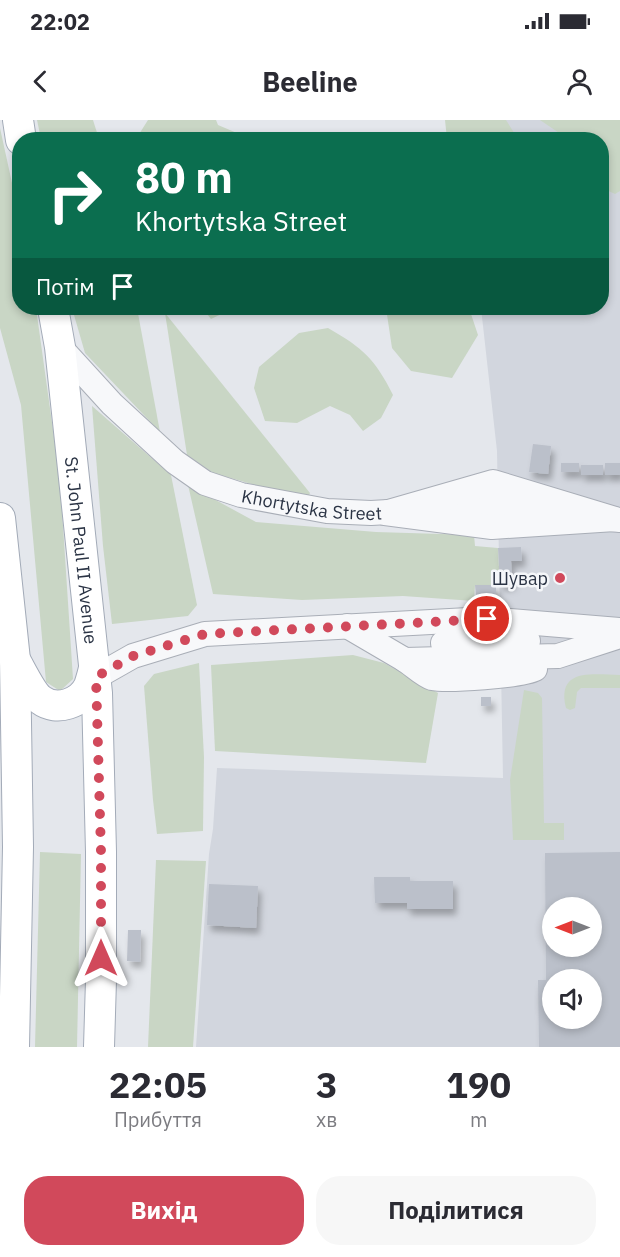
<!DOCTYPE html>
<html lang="uk">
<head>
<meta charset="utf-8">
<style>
	:root { --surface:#fff; --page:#f7f7f7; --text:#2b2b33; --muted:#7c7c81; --accent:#d1495b }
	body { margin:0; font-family:"IBM Plex Sans",sans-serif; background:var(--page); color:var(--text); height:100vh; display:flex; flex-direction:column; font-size:22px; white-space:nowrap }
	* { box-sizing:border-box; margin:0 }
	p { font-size:20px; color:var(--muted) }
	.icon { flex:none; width:33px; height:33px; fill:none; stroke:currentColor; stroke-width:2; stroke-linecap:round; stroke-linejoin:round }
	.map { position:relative; height:927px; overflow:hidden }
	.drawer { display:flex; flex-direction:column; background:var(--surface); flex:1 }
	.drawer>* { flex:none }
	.hud { position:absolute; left:12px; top:12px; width:597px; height:183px; border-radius:24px; box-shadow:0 3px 9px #0003; background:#0b6e4f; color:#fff; overflow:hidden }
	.needle { width:39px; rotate:270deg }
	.fabs { position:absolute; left:542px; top:777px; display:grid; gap:12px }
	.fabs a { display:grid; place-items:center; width:60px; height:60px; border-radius:50%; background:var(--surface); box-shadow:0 3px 9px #0003; font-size:30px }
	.pin { position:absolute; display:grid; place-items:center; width:51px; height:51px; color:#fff; margin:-26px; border:3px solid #fff; border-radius:50%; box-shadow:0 2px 6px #0007 }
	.me { position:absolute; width:66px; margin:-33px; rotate:0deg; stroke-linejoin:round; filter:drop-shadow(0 0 4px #0008) }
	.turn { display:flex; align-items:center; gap:21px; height:126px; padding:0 24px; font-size:27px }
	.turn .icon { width:78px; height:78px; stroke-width:2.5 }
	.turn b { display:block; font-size:42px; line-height:51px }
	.then { display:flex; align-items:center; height:57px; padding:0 24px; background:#0003; gap:12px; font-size:22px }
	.eta { display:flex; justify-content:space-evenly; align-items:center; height:102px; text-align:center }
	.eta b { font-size:36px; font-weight:800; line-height:42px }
	.button { display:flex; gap:12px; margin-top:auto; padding:12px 24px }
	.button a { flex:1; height:69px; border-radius:24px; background:var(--accent); color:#fff; font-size:24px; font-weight:800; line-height:69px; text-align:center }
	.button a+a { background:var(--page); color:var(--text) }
	.status { display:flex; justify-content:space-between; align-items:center; height:42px; padding:0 30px; background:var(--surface); direction:ltr }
	.status svg { height:16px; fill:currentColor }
	header { display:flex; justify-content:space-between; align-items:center; height:78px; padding:0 24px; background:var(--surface); font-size:27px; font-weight:800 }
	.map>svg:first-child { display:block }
</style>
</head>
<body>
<div class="status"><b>22:02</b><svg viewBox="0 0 49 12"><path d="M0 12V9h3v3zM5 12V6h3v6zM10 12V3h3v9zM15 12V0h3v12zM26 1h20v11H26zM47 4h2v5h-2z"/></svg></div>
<header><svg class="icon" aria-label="back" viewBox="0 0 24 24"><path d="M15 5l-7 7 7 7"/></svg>Beeline<svg class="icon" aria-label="person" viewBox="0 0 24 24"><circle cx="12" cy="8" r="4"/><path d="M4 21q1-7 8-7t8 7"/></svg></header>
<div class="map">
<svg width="620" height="927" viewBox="0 0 620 927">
	<defs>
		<filter id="shadow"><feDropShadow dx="3.5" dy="6" stdDeviation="3" flood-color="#0004"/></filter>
	</defs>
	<rect width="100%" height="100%" fill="#e4e7ec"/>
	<path fill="#d2d6de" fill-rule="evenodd" d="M460,0H620V927H196L209,734L213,709L217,648L503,658L497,331L481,188H602V20L462,19ZM552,788H591V826H552ZM552,860H591V898H552Z"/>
	<g fill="#c9d6c5">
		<polygon points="37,0 93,0 99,19 41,19"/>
		<polygon points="148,0 216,0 218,5 251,19 136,19"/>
		<polygon points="445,0 506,0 518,19 447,19"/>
		<polygon points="540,0 620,0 620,71 615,74 602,68 602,20 568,19"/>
		<polygon points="0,8 19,95 20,188 36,188 60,360 73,559 60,571 46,562 21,285 0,208"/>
		<polygon points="72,188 137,188 160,312 85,233"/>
		<polygon points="202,188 234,188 211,199"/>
		<polygon points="386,188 469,188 478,215 452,258 411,251 392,228"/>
		<polygon points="165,193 310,373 307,380 213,353 187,335"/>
		<path d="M328,208C363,228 375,239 393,275L381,298L363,311L350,295L330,286L297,303L265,301L254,268L259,247L299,213Z"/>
		<polygon points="92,286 171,355 197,485 188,496 112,504 103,426"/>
		<polygon points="188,365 256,402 376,412 474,415 475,426 498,428 500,465 475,465 474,481 403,476 302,480 213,474"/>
		<polygon points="353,535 384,543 438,573 426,643 215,631 211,545"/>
		<polygon points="199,543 204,637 203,711 157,714 153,680 144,566 154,554"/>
		<path d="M620,555V568H581L577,572L575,588L570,590L566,588C556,547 594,555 620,555Z"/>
		<polygon points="524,570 538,573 542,578 544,703 564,703 564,720 513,720 510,660"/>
		<polygon points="40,732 81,734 77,927 35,927"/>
		<polygon points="156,740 206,741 193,927 148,927"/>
	</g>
	<g fill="#bbc0ca" fill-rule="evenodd" filter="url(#shadow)">
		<polygon points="533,324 551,326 548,354 529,352"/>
		<rect x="561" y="343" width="18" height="9"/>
		<rect x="605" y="343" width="15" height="12"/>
		<rect x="581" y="345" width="22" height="10"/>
		<polygon points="521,427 522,441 511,441 512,464 500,465 498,428"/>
		<polygon points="475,465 496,465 496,475 476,476"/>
		<rect x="481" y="577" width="10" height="9"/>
		<path d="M620,732V927H539L538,860H546L545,733ZM552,788H591V826H552ZM552,860H591V898H552Z"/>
		<polygon points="374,757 410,757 410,761 453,761 453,789 407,789 407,783 375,783"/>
		<polygon points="209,764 258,766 256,808 207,805"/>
		<polygon points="128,810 141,810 140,842 127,841"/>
	</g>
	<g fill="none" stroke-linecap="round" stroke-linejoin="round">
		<defs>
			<g id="minor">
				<path id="s1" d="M60,227L112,284L175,342L205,363L241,375L327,391L371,393L492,386L620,400"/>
				<polygon points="493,362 615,399 492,407 385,393"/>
				<polyline points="347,506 405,540 558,536 620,516"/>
				<polyline points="443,523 528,521"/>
				<path d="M405,540C413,545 423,555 432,558C447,561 522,556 535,549"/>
				<polyline points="96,557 133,536 205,514 487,499 620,510"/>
			</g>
			<g id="major">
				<polyline points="18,0 21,20"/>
				<path id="s2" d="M53,188L60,227L97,573L101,732V860L99,927"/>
				<polyline points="0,398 15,540 18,727 14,927"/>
				<path d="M15,540C21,550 32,574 41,580C57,592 81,583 89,566C91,560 93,553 94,548"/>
			</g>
		</defs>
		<use href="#minor" stroke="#a9aeb7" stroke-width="26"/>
		<use href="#major" stroke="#a3abb8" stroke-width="32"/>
		<use href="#minor" stroke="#f7f8fa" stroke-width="24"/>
		<use href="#major" stroke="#fff" stroke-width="30"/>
	</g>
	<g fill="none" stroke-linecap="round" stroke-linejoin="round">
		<polyline stroke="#d1495b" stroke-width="10" stroke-dasharray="0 18" points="101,838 101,732 96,557 133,536 205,514 487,499"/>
	</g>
	<circle fill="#d1495b" stroke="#f4f6f9" stroke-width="2" cx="560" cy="458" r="6"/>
	<g text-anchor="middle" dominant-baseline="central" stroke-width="5" stroke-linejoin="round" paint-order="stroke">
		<g font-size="18" fill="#2b3445" stroke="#f4f6f9">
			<text stroke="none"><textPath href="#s1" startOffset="309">Khortytska Street</textPath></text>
			<text stroke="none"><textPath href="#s2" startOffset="244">St. John Paul II Avenue</textPath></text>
		</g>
		<g font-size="18" fill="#2b3445" stroke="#f4f6f9" text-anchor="end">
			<text x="548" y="458">Шувар</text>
		</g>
	</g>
</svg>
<div class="fabs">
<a><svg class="needle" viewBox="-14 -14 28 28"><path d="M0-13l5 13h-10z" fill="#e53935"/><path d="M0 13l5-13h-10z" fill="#7c7c81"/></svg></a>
<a><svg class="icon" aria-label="sound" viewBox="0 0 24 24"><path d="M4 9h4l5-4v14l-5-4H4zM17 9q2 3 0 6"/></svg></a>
</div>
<div class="pin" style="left:487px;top:499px;background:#d93025"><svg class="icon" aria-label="arrive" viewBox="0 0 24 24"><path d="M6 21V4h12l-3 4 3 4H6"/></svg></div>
<svg class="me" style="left:101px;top:838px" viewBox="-20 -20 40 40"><path d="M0-17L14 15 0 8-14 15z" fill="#d1495b" stroke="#fff" stroke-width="4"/></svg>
<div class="hud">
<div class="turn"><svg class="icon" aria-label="right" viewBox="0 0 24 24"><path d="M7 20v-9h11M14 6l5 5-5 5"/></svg><div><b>80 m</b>Khortytska Street</div></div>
<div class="then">Потім<svg class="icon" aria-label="arrive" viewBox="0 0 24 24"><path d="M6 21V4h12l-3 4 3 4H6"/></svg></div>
</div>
</div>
<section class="drawer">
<div class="eta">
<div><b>22:05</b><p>Прибуття</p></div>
<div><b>3</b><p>хв</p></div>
<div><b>190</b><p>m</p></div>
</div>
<div class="button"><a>Вихід</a><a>Поділитися</a></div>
</section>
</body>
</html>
